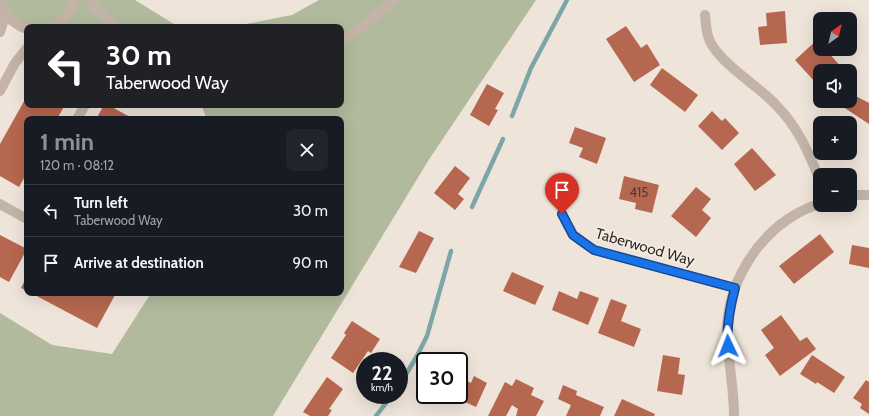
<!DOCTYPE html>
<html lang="en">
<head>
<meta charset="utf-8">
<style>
	:root { --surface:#171b24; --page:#20242c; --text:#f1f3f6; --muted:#9ea1a6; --line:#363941; --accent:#8c9099 }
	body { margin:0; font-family:Cabin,sans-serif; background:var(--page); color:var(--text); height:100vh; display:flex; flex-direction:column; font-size:15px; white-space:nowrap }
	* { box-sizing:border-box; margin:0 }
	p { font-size:13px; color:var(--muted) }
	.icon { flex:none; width:22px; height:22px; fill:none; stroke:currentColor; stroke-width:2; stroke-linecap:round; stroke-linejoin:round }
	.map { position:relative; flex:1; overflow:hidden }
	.side { position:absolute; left:24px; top:116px; width:320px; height:180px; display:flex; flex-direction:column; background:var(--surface); border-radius:8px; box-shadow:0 4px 16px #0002 }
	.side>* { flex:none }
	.guide { position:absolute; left:24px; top:24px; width:320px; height:84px; border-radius:8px; box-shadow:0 4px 16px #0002; background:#202124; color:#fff; overflow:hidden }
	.needle { width:26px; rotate:34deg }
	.buttons { position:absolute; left:813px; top:12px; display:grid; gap:8px }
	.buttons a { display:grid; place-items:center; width:44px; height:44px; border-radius:8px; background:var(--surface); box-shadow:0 4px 16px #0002; font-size:20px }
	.speed { position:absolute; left:356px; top:352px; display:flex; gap:8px; font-size:20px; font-weight:700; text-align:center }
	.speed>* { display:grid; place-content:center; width:52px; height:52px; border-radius:50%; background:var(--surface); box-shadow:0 4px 16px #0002; line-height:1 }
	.speed small { font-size:10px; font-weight:400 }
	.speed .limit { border:2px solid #111; border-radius:6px; background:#fff; color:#111 }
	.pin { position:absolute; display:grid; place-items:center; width:34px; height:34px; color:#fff; margin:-41px -17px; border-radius:50% 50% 50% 0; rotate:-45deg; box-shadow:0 0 4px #0007 }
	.pin .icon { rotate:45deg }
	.me { position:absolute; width:44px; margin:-22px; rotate:358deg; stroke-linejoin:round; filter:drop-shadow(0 0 3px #0008) }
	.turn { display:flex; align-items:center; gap:14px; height:84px; padding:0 16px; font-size:18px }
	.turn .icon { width:52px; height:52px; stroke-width:2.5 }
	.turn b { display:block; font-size:28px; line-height:34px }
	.round { display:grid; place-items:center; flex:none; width:42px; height:42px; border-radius:8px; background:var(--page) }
	.headline { display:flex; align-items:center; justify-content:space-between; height:68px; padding:0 16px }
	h1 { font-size:24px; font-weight:700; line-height:30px; color:var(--accent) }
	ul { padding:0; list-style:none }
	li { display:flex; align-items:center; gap:12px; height:52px; padding:0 16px; border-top:1px solid var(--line) }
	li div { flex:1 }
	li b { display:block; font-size:15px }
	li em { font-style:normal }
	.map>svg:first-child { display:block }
</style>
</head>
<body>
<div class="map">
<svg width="869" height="416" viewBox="0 0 869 416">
	<rect width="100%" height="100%" fill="#eee4da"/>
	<g fill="#b1ba9c">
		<polygon points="0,0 135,0 174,24 231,27 27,27 27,34 0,20"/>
		<polygon points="319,0 536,0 428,161 273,416 0,416 0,313 52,345 112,354 151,293 341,293 341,119 207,119 201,105 341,105 341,27 231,27 292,15"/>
	</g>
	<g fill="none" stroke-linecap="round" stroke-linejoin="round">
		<g stroke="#7da6a7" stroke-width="4.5">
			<polyline points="512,116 531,68 567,0"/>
			<polyline points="472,207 503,139"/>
			<polyline points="399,386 417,356 427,336 451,251"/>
			<polyline points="376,416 392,395"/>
		</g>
	</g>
	<g fill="#b6674f">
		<polygon points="785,11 787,43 760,45 758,27 767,26 766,13"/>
		<polygon points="626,26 641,48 647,44 660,65 634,82 606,39"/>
		<polygon points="817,40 820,44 820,49 825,49 845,71 820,71 820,78 815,82 795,60"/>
		<polygon points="662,68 698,95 685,112 650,85"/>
		<polygon points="487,84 504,93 495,109 498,110 489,126 470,115"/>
		<polygon points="850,93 869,103 869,124 834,101 850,101"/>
		<polygon points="27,96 27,105 65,105 57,119 27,119 27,173 19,187 0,176 0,144"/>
		<polygon points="104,105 108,105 134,119 96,119"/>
		<polygon points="712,111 722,121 725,118 739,133 722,150 698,126"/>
		<polygon points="575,127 606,138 597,164 579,157 583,148 569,143"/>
		<polygon points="752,148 776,175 755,191 734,164"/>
		<polygon points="455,166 470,178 458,194 464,199 455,210 434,193"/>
		<polygon points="624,176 659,185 652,213 635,209 636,203 619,199"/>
		<polygon points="696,187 711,199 702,210 711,218 696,237 671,216"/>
		<polygon points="419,231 434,238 416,273 399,267"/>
		<polygon points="820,234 834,252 794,284 779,266"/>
		<polygon points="0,235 27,249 9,282 0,277"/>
		<polygon points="852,245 869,248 869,268 849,264"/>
		<polygon points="512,272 544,286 535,305 503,291"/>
		<polygon points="27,276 27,291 21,288"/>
		<polygon points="559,291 577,299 580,291 599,298 588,325 552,310"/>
		<polygon points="31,293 111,293 115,295 97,328"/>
		<polygon points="611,299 627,305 621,321 641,329 634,347 598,333"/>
		<polygon points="781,315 800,341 807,337 816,349 780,376 765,355 774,348 761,330"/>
		<polygon points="352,321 380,339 371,353 368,351 353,373 331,358 346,335 344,333"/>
		<polygon points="663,355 680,358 678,374 685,375 682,395 657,391"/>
		<polygon points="812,355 845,377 834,393 817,382 816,384 800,374"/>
		<polygon points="474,376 487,383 476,407 450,395 459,395 459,377 471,383"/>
		<polygon points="327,377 343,389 329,409 332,410 328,416 310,416 303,412"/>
		<polygon points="516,379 534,388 531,395 544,401 536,416 516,416 518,409 512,405 506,416 488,416 505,382 512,386"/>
		<polygon points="866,380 869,382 869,414 860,408 862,404 853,398"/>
		<polygon points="563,385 577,391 576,395 604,407 600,416 566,416 571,405 558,399"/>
		<polygon points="622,399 655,414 654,416 614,416"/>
	</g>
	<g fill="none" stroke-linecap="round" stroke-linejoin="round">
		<g stroke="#c4b4a8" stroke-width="10">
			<path d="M705,15C706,22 706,29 708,36C714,60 759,86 776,105C798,127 809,153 820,181"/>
			<polyline points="0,32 6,12"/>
			<polyline points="0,91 15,63 27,48"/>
			<polyline points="77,119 85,105"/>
			<polyline points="850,195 869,195"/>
			<polyline points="0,204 27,219"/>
			<polyline points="562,214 573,235 594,250 735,288"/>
			<path d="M734,416C734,388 728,361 727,334C726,286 756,236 798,213C805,209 813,206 820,203"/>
		</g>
		<g stroke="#c4b4a8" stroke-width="10">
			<path d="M2,0C5,14 13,24 27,29"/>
			<polyline points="90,0 95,8 117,27"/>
			<path d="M53,27C65,22 71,12 74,0"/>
			<polyline points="341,40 361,28 394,0"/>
		</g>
	</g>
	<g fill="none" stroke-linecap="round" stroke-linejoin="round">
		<defs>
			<path id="route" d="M562,214L573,235L594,250L735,288C730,307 726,326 728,346"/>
		</defs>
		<use href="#route" stroke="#114b97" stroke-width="10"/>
		<use href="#route" stroke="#1a73e8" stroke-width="7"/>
	</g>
	<g text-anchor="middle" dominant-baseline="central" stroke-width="3" stroke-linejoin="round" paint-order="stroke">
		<g font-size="13" fill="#533931">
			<text x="639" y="192">415</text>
		</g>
		<g font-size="15" fill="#322a27" stroke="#f6eee5">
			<text transform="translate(645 247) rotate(16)">Taberwood Way</text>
		</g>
	</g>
</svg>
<div class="buttons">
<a><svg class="needle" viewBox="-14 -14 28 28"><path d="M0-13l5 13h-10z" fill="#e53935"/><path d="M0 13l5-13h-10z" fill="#9ea1a6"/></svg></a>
<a><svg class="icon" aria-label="sound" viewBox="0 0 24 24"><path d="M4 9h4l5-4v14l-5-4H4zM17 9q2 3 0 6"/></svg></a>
<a>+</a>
<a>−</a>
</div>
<div class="speed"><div>22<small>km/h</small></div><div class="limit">30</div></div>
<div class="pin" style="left:562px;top:214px;background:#d93025"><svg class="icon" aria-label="arrive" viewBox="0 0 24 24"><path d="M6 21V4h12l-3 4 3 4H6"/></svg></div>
<svg class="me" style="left:728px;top:346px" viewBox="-20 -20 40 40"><path d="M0-17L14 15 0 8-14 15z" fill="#1a73e8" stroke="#fff" stroke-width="4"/></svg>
<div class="guide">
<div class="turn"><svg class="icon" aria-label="left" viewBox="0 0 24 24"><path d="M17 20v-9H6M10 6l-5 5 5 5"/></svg><div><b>30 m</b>Taberwood Way</div></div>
</div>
<section class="side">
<div class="headline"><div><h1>1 min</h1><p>120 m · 08:12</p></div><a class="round"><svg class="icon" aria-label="close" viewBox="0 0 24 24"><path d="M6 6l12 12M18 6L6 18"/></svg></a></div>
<ul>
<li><svg class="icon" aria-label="left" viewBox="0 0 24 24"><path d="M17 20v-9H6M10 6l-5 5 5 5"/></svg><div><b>Turn left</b><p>Taberwood Way</p></div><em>30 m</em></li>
<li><svg class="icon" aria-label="arrive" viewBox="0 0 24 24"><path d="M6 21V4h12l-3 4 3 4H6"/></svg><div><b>Arrive at destination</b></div><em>90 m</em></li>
</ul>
</section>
</div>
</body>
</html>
